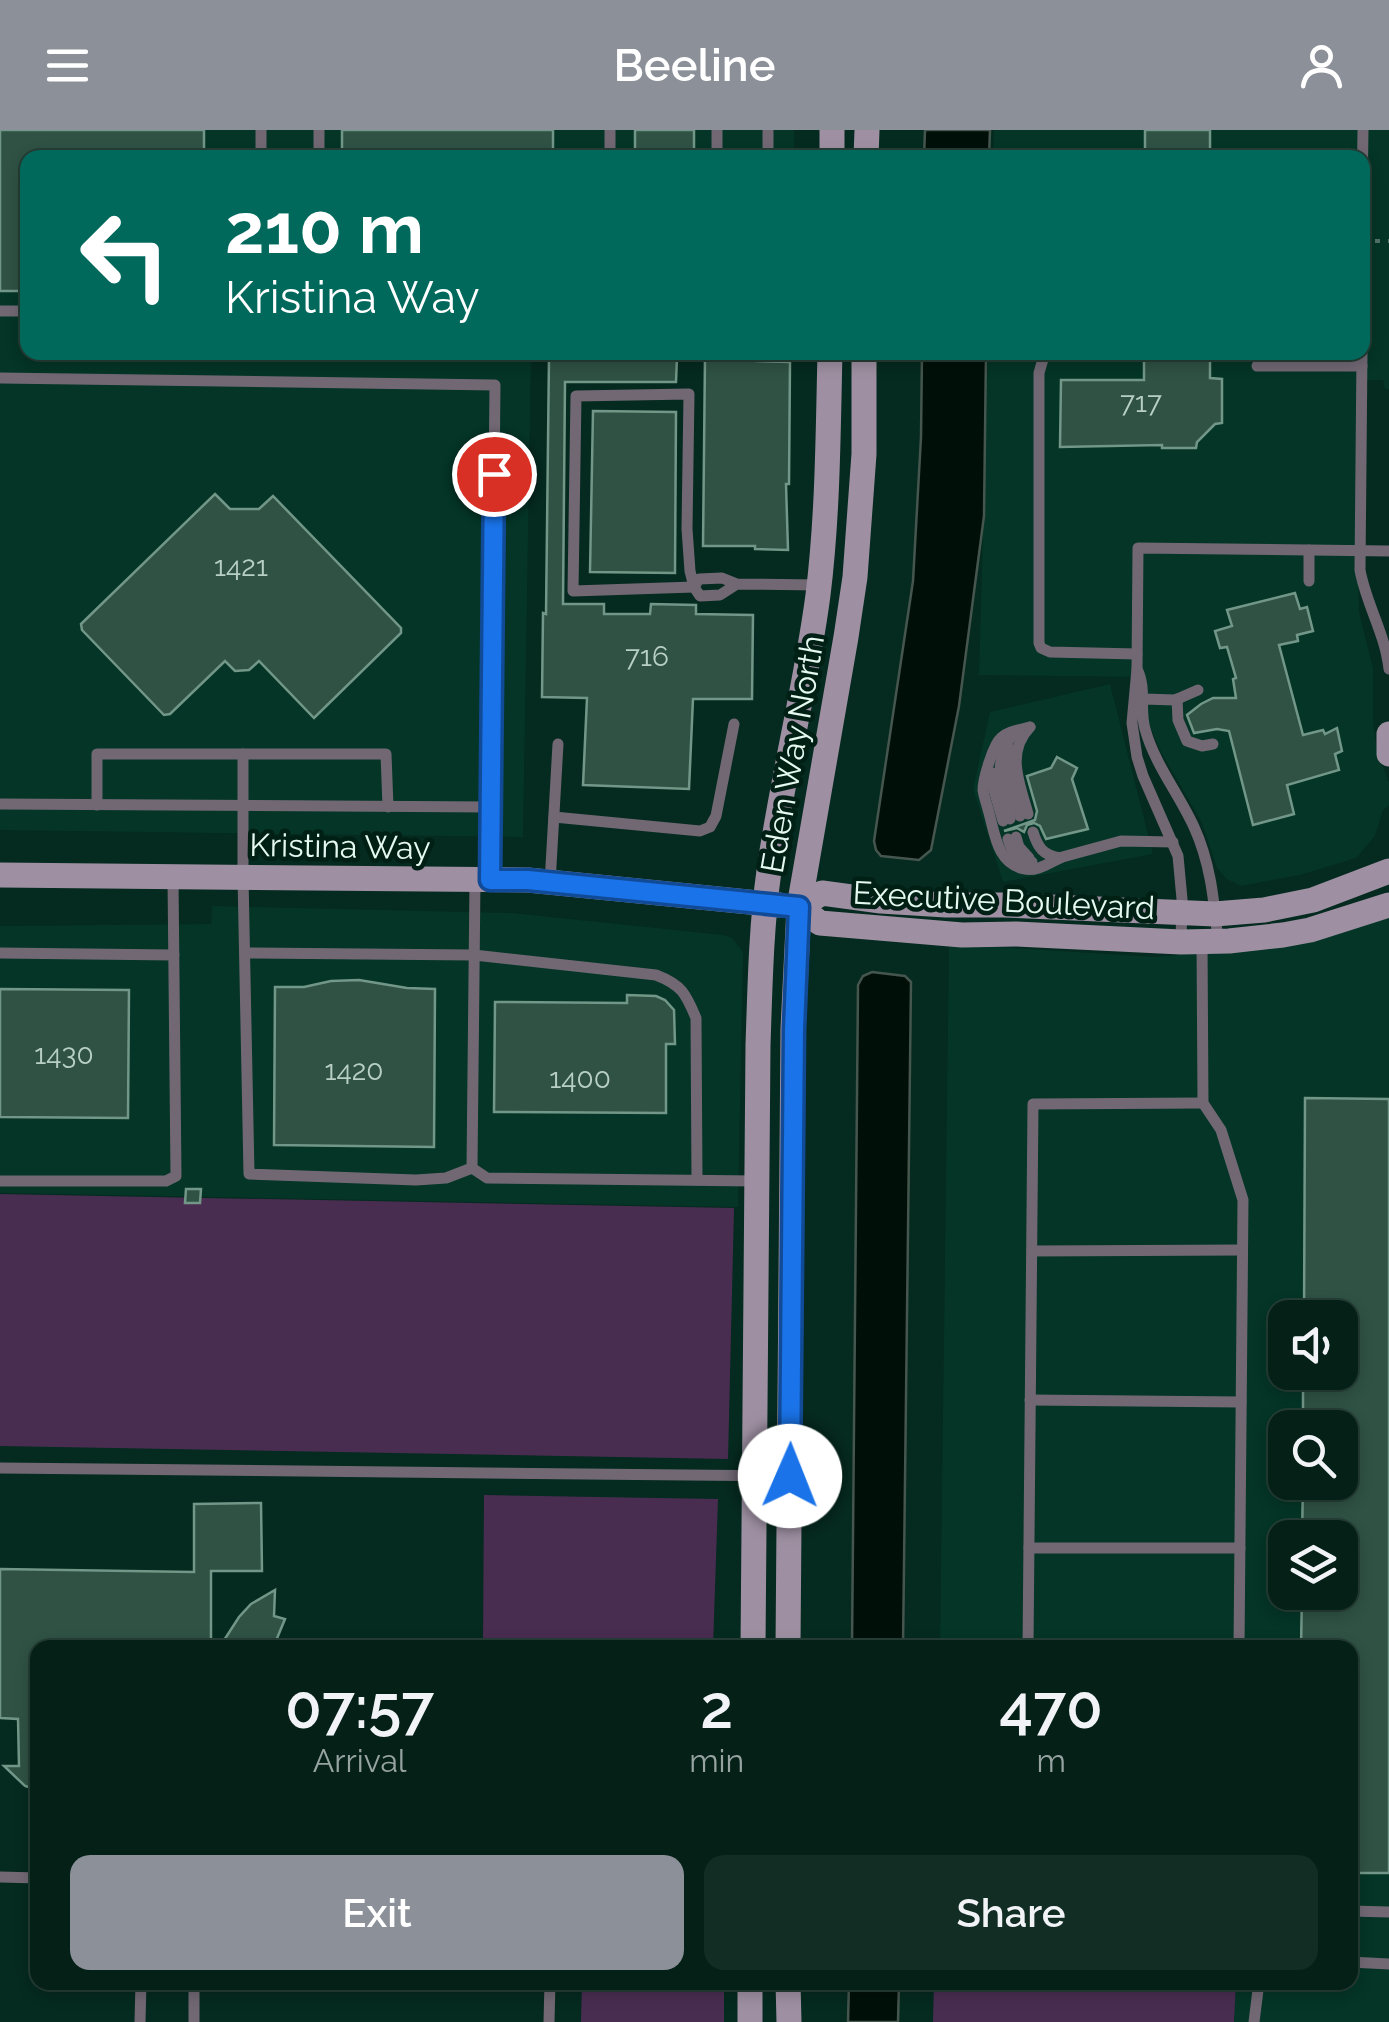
<!DOCTYPE html>
<html lang="en">
<head>
<meta charset="utf-8">
<style>
	:root { --surface:#042017; --page:#122d24; --text:#f1f3f6; --muted:#97a3a1; --line:#253e36; --accent:#8c9099 }
	body { margin:0; font-family:Raleway,sans-serif; background:var(--page); color:var(--text); height:100vh; display:flex; flex-direction:column; font-size:38px; white-space:nowrap }
	* { box-sizing:border-box; margin:0 }
	p { font-size:32px; color:var(--muted) }
	.icon { flex:none; width:55px; height:55px; fill:none; stroke:currentColor; stroke-width:2; stroke-linecap:round; stroke-linejoin:round }
	.map { position:relative; flex:1; overflow:hidden }
	.details { position:absolute; left:30px; top:1510px; width:1328px; height:350px; display:flex; flex-direction:column; background:var(--surface); border-radius:20px; box-shadow:0 5px 15px #0003,0 0 0 2px var(--line) }
	.details>* { flex:none }
	.top-card { position:absolute; left:20px; top:20px; width:1350px; height:210px; border-radius:20px; box-shadow:0 5px 15px #0003,0 0 0 2px var(--line); background:#00695c; color:#fff; overflow:hidden }
	.controls { position:absolute; left:1268px; top:1170px; display:grid; gap:20px }
	.controls a { display:grid; place-items:center; width:90px; height:90px; border-radius:20px; background:var(--surface); box-shadow:0 5px 15px #0003,0 0 0 2px var(--line); font-size:50px }
	.pin { position:absolute; display:grid; place-items:center; width:85px; height:85px; color:#fff; margin:-42px; border:5px solid #fff; border-radius:50%; box-shadow:0 2px 10px #0007 }
	.me { position:absolute; width:110px; margin:-55px; rotate:1deg; stroke-linejoin:round; filter:drop-shadow(0 0 8px #0008) }
	.turn { display:flex; align-items:center; gap:35px; height:210px; padding:0 40px; font-size:45px }
	.turn .icon { width:130px; height:130px; stroke-width:2.5 }
	.turn b { display:block; font-size:70px; line-height:85px }
	.eta { display:flex; justify-content:space-evenly; align-items:center; height:170px; text-align:center }
	.eta b { font-size:60px; font-weight:600; line-height:70px }
	.action { display:flex; gap:20px; margin-top:auto; padding:20px 40px }
	.action a { flex:1; height:115px; border-radius:20px; background:var(--accent); color:#fff; font-size:40px; font-weight:600; line-height:115px; text-align:center }
	.action a+a { background:var(--page); color:var(--text) }
	header { display:flex; justify-content:space-between; align-items:center; height:130px; padding:0 40px; background:var(--accent); color:#fff; font-size:45px; font-weight:600 }
	.map>svg:first-child { display:block }
</style>
</head>
<body>
<header><svg class="icon" aria-label="menu" viewBox="0 0 24 24"><path d="M4 6h16M4 12h16M4 18h16"/></svg>Beeline<svg class="icon" aria-label="person" viewBox="0 0 24 24"><circle cx="12" cy="8" r="4"/><path d="M4 21q1-7 8-7t8 7"/></svg></header>
<div class="map">
<svg width="1389" height="1892" viewBox="0 0 1389 1892">
	<rect width="100%" height="100%" fill="#052a1f"/>
	<g fill="#043526" fill-rule="evenodd">
		<polygon points="0,0 794,0 794,28 28,28 28,222 543,223 531,223 523,707 0,700"/>
		<polygon points="994,0 1389,0 1389,259 1385,259 1383,250 1358,250 1357,402 1359,482 1373,538 1373,591 1377,621 1389,652 1389,676 1383,680 1375,706 1356,728 1300,745 1241,756 1227,749 1217,738 1202,693 1161,622 1148,592 1144,547 979,545 988,223 1362,222 1362,28 993,27"/>
		<polygon points="1110,554 1153,724 1003,752 973,659 990,582"/>
		<polygon points="212,776 512,783 723,805 732,808 743,822 738,1077 0,1063 0,796 211,794"/>
		<path d="M1389,783V1892H1234L1236,1853L1350,1852V1518H940L949,814L1155,827L1254,818ZM1285,1188H1340V1242H1285ZM1285,1298H1340V1352H1285ZM1285,1408H1340V1462H1285Z"/>
	</g>
	<g fill="#492d51">
		<polygon points="0,1064 734,1078 728,1329 0,1316"/>
		<polygon points="484,1365 718,1369 713,1517 483,1517"/>
		<polygon points="582,1853 724,1853 724,1892 581,1892"/>
		<polygon points="934,1853 1236,1853 1234,1892 933,1892"/>
	</g>
	<g fill="#001009" stroke="#45564e" stroke-width="2.5">
		<polygon points="925,0 990,0 989,27 924,27"/>
		<polygon points="922,223 986,223 984,386 959,576 931,720 919,730 881,726 876,720 874,711 913,451 921,307"/>
		<polygon points="872,842 905,846 911,852 903,1518 852,1517 858,855 863,846"/>
		<polygon points="849,1853 899,1853 898,1892 848,1892"/>
	</g>
	<g fill="#2f5244" stroke="#729788" stroke-width="2.5">
		<polygon points="0,0 204,0 204,28 28,28 28,161 0,161"/>
		<rect x="342" y="0" width="211" height="28"/>
		<rect x="635" y="0" width="59" height="28"/>
		<rect x="1145" y="0" width="65" height="28"/>
		<polygon points="1144,222 1210,222 1210,248 1222,249 1222,293 1215,294 1197,312 1196,318 1162,318 1162,315 1060,317 1061,250 1144,250"/>
		<polygon points="549,227 677,227 676,252 565,252 563,474 604,474 604,484 650,484 651,474 696,475 696,484 753,485 752,569 693,569 689,659 583,655 587,568 542,567 543,483 546,484"/>
		<polygon points="705,227 757,227 757,231 790,232 789,354 786,354 788,420 755,419 755,416 703,416"/>
		<polygon points="593,281 676,282 675,443 590,442"/>
		<polygon points="215,364 230,379 259,379 273,366 401,498 401,503 314,588 259,531 249,540 235,541 225,531 170,584 164,585 82,500 81,494"/>
		<polygon points="1295,463 1300,479 1307,477 1313,501 1297,505 1298,511 1279,515 1303,605 1323,600 1325,604 1337,598 1342,621 1335,624 1339,640 1287,655 1294,684 1253,695 1229,601 1217,599 1194,603 1187,585 1201,574 1213,568 1236,568 1233,549 1236,548 1227,517 1220,518 1215,501 1232,496 1227,480"/>
		<polygon points="1057,627 1077,638 1072,649 1088,699 1046,709 1040,696 1034,693 1027,695 1024,702 1017,698 1004,701 1035,690 1037,681 1027,646 1051,638"/>
		<polygon points="359,850 407,858 435,859 434,1017 274,1015 275,857 304,857 331,851"/>
		<polygon points="0,859 129,860 128,988 0,987"/>
		<polygon points="627,865 656,866 665,870 674,880 675,914 666,914 666,983 494,982 495,872 627,873"/>
		<polygon points="1305,968 1389,969 1389,1743 1350,1743 1350,1518 1301,1518 1302,1462 1340,1462 1340,1408 1302,1408 1303,1352 1340,1352 1340,1298 1303,1298 1303,1242 1340,1242 1340,1188 1304,1188"/>
		<polygon points="186,1059 201,1059 200,1073 185,1073"/>
		<polygon points="261,1373 262,1441 211,1441 211,1518 38,1518 38,1660 25,1656 4,1636 19,1636 18,1589 0,1588 0,1439 194,1442 194,1374"/>
		<polygon points="275,1460 274,1486 285,1489 273,1518 219,1518 239,1487 251,1474"/>
	</g>
	<g fill="none" stroke-linecap="round" stroke-linejoin="round">
		<polyline stroke="#527167" stroke-width="4" stroke-dasharray="5 8" stroke-linecap="butt" points="1362,111 1389,111"/>
		<g stroke="#716874" stroke-width="11">
			<polyline points="768,0 768,28"/>
			<polyline points="261,28 261,0"/>
			<polyline points="319,28 319,0"/>
			<polyline points="610,28 610,0"/>
			<polyline points="717,28 717,0"/>
			<polyline points="1362,71 1363,0"/>
			<polyline points="0,181 28,181"/>
			<polyline points="1053,222 1043,229 1039,243 1039,513 1041,518 1050,522 1137,524"/>
			<path d="M1362,222L1360,440C1366,474 1385,503 1389,539"/>
			<polyline points="1257,236 1362,236"/>
			<polyline points="0,248 495,255 490,750"/>
			<polygon points="689,264 687,399 690,441 694,457 573,461 576,266"/>
			<polyline points="1309,451 1309,420"/>
			<polyline points="737,454 722,448 699,449 694,457 700,466 720,465 737,454 819,455"/>
			<path d="M1137,539C1147,559 1139,578 1145,599C1155,635 1179,664 1194,697C1211,734 1214,772 1218,811"/>
			<polyline points="1177,569 1178,590 1187,611 1202,616 1213,614"/>
			<polyline points="1140,575 1144,569 1175,570 1198,560"/>
			<path d="M1030,597C1020,600 1008,601 1001,608C993,615 983,649 983,660C984,667 987,675 989,683C995,704 997,733 1024,739C1037,742 1049,733 1060,728"/>
			<polyline points="1010,619 1009,645 1020,686"/>
			<polyline points="243,624 243,747 249,1044 416,1050 446,1048 472,1038"/>
			<polyline points="992,643 991,650 1003,691"/>
			<polyline points="0,674 490,677"/>
			<polyline points="97,675 97,624 386,624 388,677"/>
			<path d="M1028,684C1020,654 1005,623 1030,597"/>
			<polyline points="554,687 700,701 710,697 716,686 734,594"/>
			<path d="M1010,689C1002,657 991,634 1013,604"/>
			<path d="M1033,702C1038,718 1043,725 1060,728"/>
			<polyline points="1016,707 1019,717 1029,728"/>
			<path d="M1008,709C1012,723 1018,730 1032,732"/>
			<polyline points="1055,729 1121,711 1173,712"/>
			<polyline points="475,750 472,1038 487,1048 756,1051"/>
			<polyline points="550,753 558,614"/>
			<polyline points="1202,811 1203,973 1221,1000 1243,1070 1239,1518"/>
			<polyline points="1181,812 1182,769 1178,726 1143,646 1137,627 1132,593 1137,539 1138,418 1389,421"/>
			<polyline points="0,823 174,825"/>
			<path d="M245,823L474,825L656,845C682,855 686,864 696,888L697,1050"/>
			<polyline points="0,1051 166,1051 176,1046 173,748"/>
			<polyline points="1032,1121 1242,1120"/>
			<polyline points="1030,1270 1241,1272"/>
			<polyline points="0,1338 790,1346"/>
			<polyline points="1029,1418 1240,1418"/>
			<polyline points="1028,1518 1033,974 1203,973"/>
			<polyline points="0,1747 38,1748"/>
			<polyline points="1350,1781 1389,1782"/>
			<polyline points="1350,1832 1389,1834"/>
			<polyline points="140,1892 141,1852"/>
			<polyline points="194,1892 194,1852"/>
			<polyline points="549,1892 550,1852"/>
			<polyline points="1254,1892 1259,1852"/>
		</g>
		<g stroke="#9e90a2" stroke-width="25">
			<polyline points="832,28 832,0"/>
			<polyline points="866,28 867,0"/>
			<polyline points="1389,604 1389,624"/>
			<polyline points="0,745 528,750 779,775"/>
			<polyline points="799,777 822,763 881,771 946,775 1004,775 1215,784 1264,780 1313,770 1389,741"/>
			<polyline points="799,777 820,793 962,805 1016,804 1181,812 1229,811 1283,805 1310,800 1389,775"/>
			<path d="M753,1518L758,915C760,857 761,798 769,741C782,648 806,557 818,465C828,384 828,304 830,222"/>
			<polyline points="788,1518 793,899 799,777 846,507 855,447 864,324 864,222"/>
			<polyline points="788,1852 789,1892"/>
			<polyline points="750,1892 750,1852"/>
		</g>
	</g>
	<g fill="none" stroke-linecap="round" stroke-linejoin="round">
		<defs>
			<polyline id="route" points="494,344 490,750 528,750 799,777 794,899 790,1346"/>
		</defs>
		<use href="#route" stroke="#114b97" stroke-width="25"/>
		<use href="#route" stroke="#1a73e8" stroke-width="18"/>
	</g>
	<g text-anchor="middle" dominant-baseline="central" stroke-width="9" stroke-linejoin="round" paint-order="stroke">
		<g font-size="28" fill="#b8cfc5">
			<text x="1141" y="272">717</text>
			<text x="241" y="436">1421</text>
			<text x="647" y="526">716</text>
			<text x="64" y="924">1430</text>
			<text x="354" y="940">1420</text>
			<text x="580" y="948">1400</text>
		</g>
		<g font-size="32" fill="#e5f9f0" stroke="#002015">
			<text transform="translate(792 624) rotate(-80)">Eden Way North</text>
			<text transform="translate(340 716) rotate(1)">Kristina Way</text>
			<text transform="translate(1004 770) rotate(3)">Executive Boulevard</text>
		</g>
	</g>
</svg>
<div class="controls">
<a><svg class="icon" aria-label="sound" viewBox="0 0 24 24"><path d="M4 9h4l5-4v14l-5-4H4zM17 9q2 3 0 6"/></svg></a>
<a><svg class="icon" aria-label="search" viewBox="0 0 24 24"><circle cx="10" cy="10" r="6"/><path d="M15 15l6 6"/></svg></a>
<a><svg class="icon" aria-label="layers" viewBox="0 0 24 24"><path d="M12 4l9 5-9 5-9-5zM3 14l9 5 9-5"/></svg></a>
</div>
<div class="pin" style="left:494px;top:344px;background:#d93025"><svg class="icon" aria-label="arrive" viewBox="0 0 24 24"><path d="M6 21V4h12l-3 4 3 4H6"/></svg></div>
<svg class="me" style="left:790px;top:1346px" viewBox="-20 -20 40 40"><circle r="19" fill="#fff"/><path d="M0-13L10 11 0 6-10 11z" fill="#1a73e8"/></svg>
<div class="top-card">
<div class="turn"><svg class="icon" aria-label="left" viewBox="0 0 24 24"><path d="M17 20v-9H6M10 6l-5 5 5 5"/></svg><div><b>210 m</b>Kristina Way</div></div>
</div>
<section class="details">
<div class="eta">
<div><b>07:57</b><p>Arrival</p></div>
<div><b>2</b><p>min</p></div>
<div><b>470</b><p>m</p></div>
</div>
<div class="action"><a>Exit</a><a>Share</a></div>
</section>
</div>
</body>
</html>
